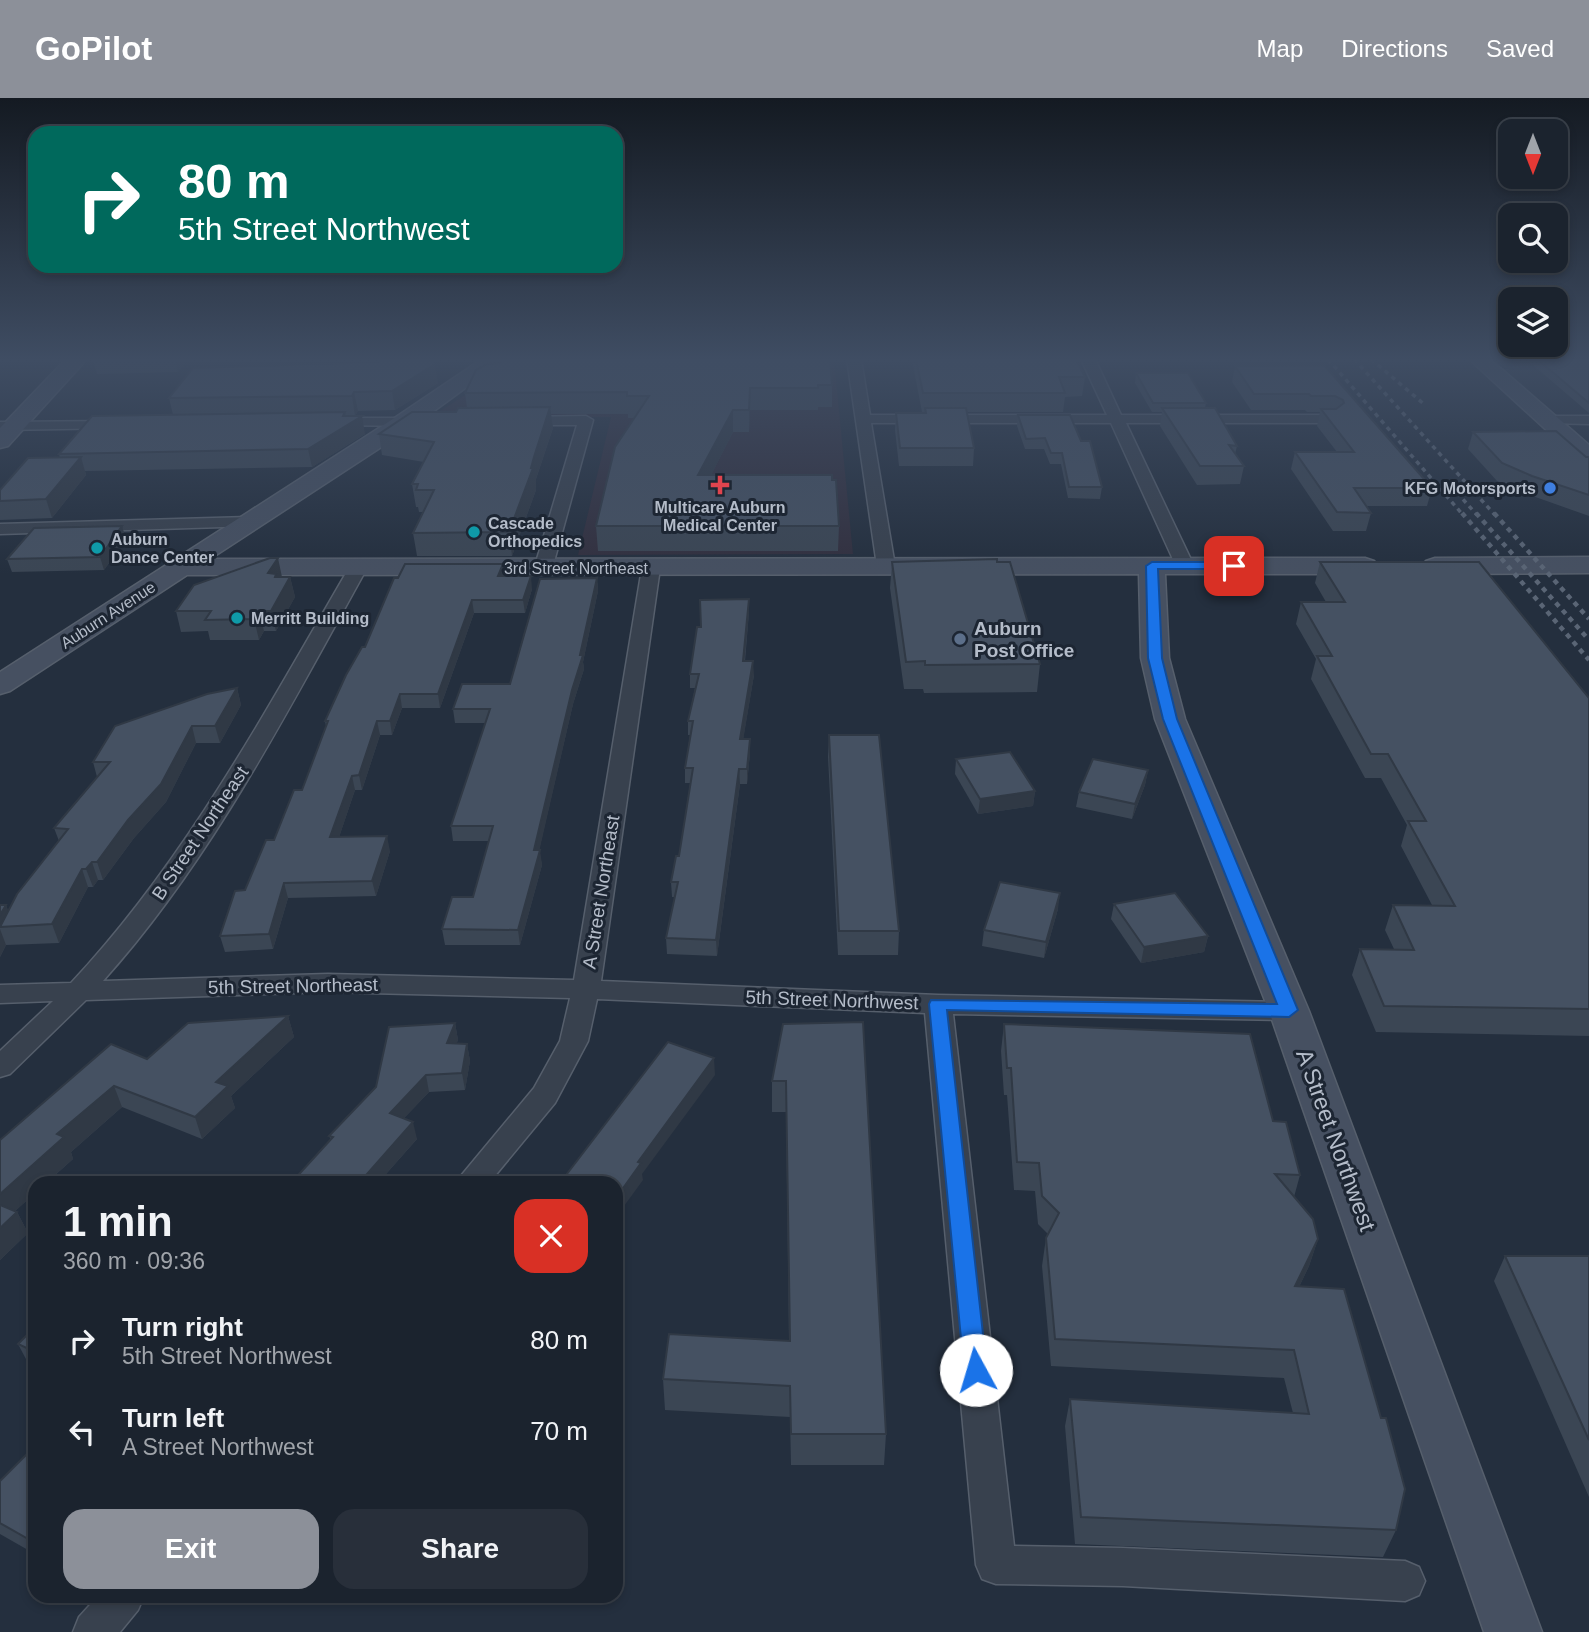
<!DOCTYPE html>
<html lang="en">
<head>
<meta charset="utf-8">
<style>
	:root { --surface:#1b232e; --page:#282f3a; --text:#f1f3f6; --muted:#a0a4aa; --line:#39404a; --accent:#8c9099 }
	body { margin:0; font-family:Helvetica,sans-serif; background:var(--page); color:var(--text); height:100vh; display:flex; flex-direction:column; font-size:26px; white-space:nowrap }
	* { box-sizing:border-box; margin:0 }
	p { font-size:23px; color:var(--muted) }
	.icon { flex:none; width:38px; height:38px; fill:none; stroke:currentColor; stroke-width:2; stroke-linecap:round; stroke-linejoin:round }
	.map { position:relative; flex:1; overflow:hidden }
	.sheet { position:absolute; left:28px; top:1078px; width:595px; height:427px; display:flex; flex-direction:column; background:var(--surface); border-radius:21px; box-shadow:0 4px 10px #0003,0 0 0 2px var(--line) }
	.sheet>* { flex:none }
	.hud { position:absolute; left:28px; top:28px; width:595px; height:147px; border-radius:21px; box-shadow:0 4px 10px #0003,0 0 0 2px var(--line); background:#00695c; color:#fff; overflow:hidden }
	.needle { width:46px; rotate:180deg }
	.buttons { position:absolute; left:1498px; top:21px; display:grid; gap:14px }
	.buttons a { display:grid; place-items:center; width:70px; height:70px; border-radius:14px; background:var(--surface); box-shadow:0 4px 10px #0003,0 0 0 2px var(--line); font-size:35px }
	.pin { position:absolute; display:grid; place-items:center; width:60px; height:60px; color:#fff; margin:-30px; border-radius:14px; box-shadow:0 4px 10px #0006 }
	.me { position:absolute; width:77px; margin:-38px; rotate:354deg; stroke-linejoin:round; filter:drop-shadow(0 0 5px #0008) }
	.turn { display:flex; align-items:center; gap:24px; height:147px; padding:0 35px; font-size:32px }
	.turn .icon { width:91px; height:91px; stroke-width:2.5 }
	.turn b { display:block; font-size:49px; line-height:60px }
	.round { display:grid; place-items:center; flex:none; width:74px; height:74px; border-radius:21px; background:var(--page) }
	.head { display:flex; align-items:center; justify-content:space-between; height:119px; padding:0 35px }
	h1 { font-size:42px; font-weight:700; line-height:52px }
	.primary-button { display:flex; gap:14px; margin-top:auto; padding:14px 35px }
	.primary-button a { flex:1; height:80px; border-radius:21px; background:var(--accent); color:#fff; font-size:28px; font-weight:700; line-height:80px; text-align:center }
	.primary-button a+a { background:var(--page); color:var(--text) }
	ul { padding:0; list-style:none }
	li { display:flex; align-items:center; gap:21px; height:91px; padding:0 35px }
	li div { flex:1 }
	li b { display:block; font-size:26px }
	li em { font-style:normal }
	header { display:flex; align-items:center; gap:42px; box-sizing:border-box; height:98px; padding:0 35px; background:var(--accent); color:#fff }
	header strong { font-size:33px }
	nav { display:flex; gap:38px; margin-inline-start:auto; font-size:24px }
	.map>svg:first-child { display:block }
</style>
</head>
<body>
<header>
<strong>GoPilot</strong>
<nav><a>Map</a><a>Directions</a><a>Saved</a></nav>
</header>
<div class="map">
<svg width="1589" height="1534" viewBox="0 0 1589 1534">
	<rect width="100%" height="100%" fill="#242f3e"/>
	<polygon fill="#32303f" points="521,261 834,261 853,456 578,457 611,319 431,319"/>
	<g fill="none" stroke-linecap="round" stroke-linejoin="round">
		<defs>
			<g id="street">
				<polygon points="847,261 861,261 870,317 1107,317 1081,261 1095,261 1121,317 1331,317 1338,321 1331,325 1126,325 1194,468 1185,473 1176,468 1111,325 871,325 895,468 886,473 877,468"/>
				<polygon points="586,318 593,322 552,471 543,476 537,475 534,471 577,327 521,327 514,323 521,319"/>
				<polygon points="1549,318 1589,318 1589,326 1544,325 1542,322"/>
				<polygon points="332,320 421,320 428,324 421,328 327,327 325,324 327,321"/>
				<polygon points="117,323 122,324 124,327 122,330 0,332 0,324"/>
				<polygon points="249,419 258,424 255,428 0,436 0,426"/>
				<path d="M358,465L367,470C288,612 212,762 103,883L328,876L574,882L642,470L645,466H657L660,470L601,883L938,897L1289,904L1299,906L1303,913L1299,920L1289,922L953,916L1014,1448L1123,1450L1405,1463L1419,1469L1425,1483L1419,1497L1405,1503L1123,1488L996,1486L982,1481L976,1467L925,915L597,901L588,943L555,1005L489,1085H455L534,990L560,943L570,900L328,894L86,902L10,976L0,979V953L53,903L0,905V887L71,885C186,762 265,614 349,470Z"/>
				<polygon points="98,1498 144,1498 138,1512 120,1534 73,1534 79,1519"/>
			</g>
			<g id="secondary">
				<polygon points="66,261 87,261 8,348 0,350 0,330"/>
				<polygon points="482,261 505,261 412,329 210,461 1365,460 1374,463 1378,468 1374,473 1365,476 1165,476 1169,560 1185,621 1309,913 1542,1534 1484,1534 1269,913 1155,621 1141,560 1139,476 187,477 10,593 0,596 0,574 396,319"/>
				<polygon points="1469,261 1490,261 1589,347 1589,366 1581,364"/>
				<polygon points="1589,459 1589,475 1435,476 1426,473 1422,468 1426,463 1435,460"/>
			</g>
		</defs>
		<use href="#street" stroke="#565f6c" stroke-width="3"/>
		<use href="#secondary" stroke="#565f6c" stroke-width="3"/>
		<use href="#street" fill="#38414e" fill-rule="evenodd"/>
		<use href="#secondary" fill="#465061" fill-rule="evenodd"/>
		<g stroke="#5a6575" stroke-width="3.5" stroke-dasharray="4.5 4.5" stroke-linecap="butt">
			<polyline points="1328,261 1463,417"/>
			<polyline points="1354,261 1495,417"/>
			<polyline points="1371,261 1425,307"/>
			<polyline points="1451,388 1477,417"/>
		</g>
		<g stroke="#5a6575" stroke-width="4.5" stroke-dasharray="5 5" stroke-linecap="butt">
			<polyline points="1462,415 1589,562"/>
			<polyline points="1476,415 1589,542"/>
			<polyline points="1494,415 1589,521"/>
		</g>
	</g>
	<g fill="#3b4654">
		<polygon points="94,261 189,261 178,274 97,276 93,262"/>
		<polygon points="882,261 1076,261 1085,279 1082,298 1065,299 1063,314 967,314 974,350 973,368 899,368 895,332 896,315 925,314 922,314 912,262 882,262"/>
		<polygon points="1526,261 1589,261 1589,315"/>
		<polygon points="1324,267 1432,390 1427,408 1366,408 1371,415 1366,433 1333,433 1291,371 1295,354 1337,354 1317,328 1320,314 1307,314 1305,312 1251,312 1232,284 1235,268"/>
		<polygon points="1136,275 1206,305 1205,310 1237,348 1235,356 1244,368 1240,386 1197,387 1160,328 1162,314 1152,314 1135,285"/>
		<polygon points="438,285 395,312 358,313 355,318 346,318 365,336 312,369 85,373 86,377 52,420 0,422 0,392 60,360 59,356 173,317 169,300"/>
		<polygon points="832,287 832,309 818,309 818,312 750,312 749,334 733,334 711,377 839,428 838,453 598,453 596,428 635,320 628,320 628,316 551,316 553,330 536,381 536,392 512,458 417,458 413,435 423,414 419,414 418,409 416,409 412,386 424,364 382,357 379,336 456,314 467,310 465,295"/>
		<polygon points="1018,317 1102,389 1100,401 1068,400 1061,366 1050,366 1044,351 1025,351 1017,328"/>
		<polygon points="1473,334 1589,359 1589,418 1527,396 1497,383 1468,351"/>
		<polygon points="126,441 104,472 12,474 7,461"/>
		<polygon points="892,464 1040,566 1037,594 924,595 923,591 904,591 890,490"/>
		<polygon points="1320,464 1589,600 1589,938 1376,934 1352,877 1360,851 1394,851 1385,832 1393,807 1432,807 1401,748 1407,727 1381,680 1365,680 1311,581 1316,561 1296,526 1301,504 1326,504 1315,485"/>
		<polygon points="505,478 532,491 525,515 474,515 440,610 402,610 392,637 380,637 362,692 355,692 339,739 390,753 376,798 288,800 273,851 225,854 220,838 302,692 326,628 325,623 365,549"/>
		<polygon points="282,479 290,479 295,499 276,533 264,533 259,542 210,542 208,533 181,534 176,513"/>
		<polygon points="597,480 598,493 583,564 584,571 573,606 539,752 542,767 520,847 445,847 442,831 473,799 489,743 453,743 451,728 486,625 455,625 453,611 510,586"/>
		<polygon points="749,514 745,563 754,577 743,641 750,641 750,655 747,686 740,686 717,858 667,856 666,840 675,799 672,799 671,784 679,758 690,685 685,685 685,670 690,637 688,637 688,623 695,590 690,590 690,576 701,529"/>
		<polygon points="237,590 241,607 220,645 196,645 166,704 134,740 103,782 98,782 93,789 88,789 59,845 6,847 0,859 0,807 6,807 8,813 59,743 54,730 97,679 93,664"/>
		<polygon points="829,637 899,833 898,857 838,857 828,659"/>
		<polygon points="956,661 1035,693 1033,708 978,716 955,676"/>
		<polygon points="1148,672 1145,687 1132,721 1076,709 1079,694"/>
		<polygon points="1114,806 1208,838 1204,854 1141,865 1111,821"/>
		<polygon points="1058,811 1044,860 982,848 984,832"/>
		<polygon points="288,918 294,939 231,998 235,1010 202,1041 122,1009 71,1054 73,1061 15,1113 17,1114 28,1135 0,1162 0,1042 147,961"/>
		<polygon points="455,925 458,942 456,946 467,946 470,963 465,992 429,994 404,1020 417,1041 378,1085 291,1085 331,1042 329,1038"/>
		<polygon points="783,926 886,1336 884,1367 791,1367 790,1319 665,1312 663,1281 789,1243 786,1014 772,1014 772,983"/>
		<polygon points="1004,926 1273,1023 1300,1077 1294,1099 1318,1141 1309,1168 1299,1189 1396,1432 1383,1459 1075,1446 1065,1328 1070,1301 1293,1315 1284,1280 1051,1268 1042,1168 1046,1140 1048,1136 1038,1126 1035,1093 1014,1092 1007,997 1004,997 1001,953"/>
		<polygon points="1505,1158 1589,1158 1589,1399 1494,1183"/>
		<polygon points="35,1229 35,1267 27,1263 18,1246"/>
		<polygon points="35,1348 35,1456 0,1436 0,1383"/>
	</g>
	<g fill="#303945">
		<polygon points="175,261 189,261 178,274"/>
		<polygon points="435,266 438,285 395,312 392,293"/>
		<polygon points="750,290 750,312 749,334 749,312"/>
		<polygon points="354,294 358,313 355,318 352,298"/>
		<polygon points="550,309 553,330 536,381 536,392 512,458 509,434"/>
		<polygon points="733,312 733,334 699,401 698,377"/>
		<polygon points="345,314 347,327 362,318 365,336 312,369 308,351 343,318"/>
		<polygon points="81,359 86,377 52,420 46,401"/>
		<polygon points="122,428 126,441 104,472 100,459"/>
		<polygon points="278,460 282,479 290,479 295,499 276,533 271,513 268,475"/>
		<polygon points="503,466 505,479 498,478"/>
		<polygon points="531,478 532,491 525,515 523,502"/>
		<polygon points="597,480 598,493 583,564 584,571 573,606 536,767 534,752 580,557"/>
		<polygon points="749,501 749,514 743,576 743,563"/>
		<polygon points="472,502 474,515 440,610 438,596"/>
		<polygon points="259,513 264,533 259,542 254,521"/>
		<polygon points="753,563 754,577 741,655 740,641"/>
		<polygon points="237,590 241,607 220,645 215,628"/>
		<polygon points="400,596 402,610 392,637 390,623"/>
		<polygon points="377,623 380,637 362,692 359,677"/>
		<polygon points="192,628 196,645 166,704 134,740 103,782 97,764"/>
		<polygon points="750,641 750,655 747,686 747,671"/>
		<polygon points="739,671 740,686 717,858 716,842"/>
		<polygon points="1148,672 1145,687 1132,721 1135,706"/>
		<polygon points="352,678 355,692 334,754 330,739"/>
		<polygon points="1035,693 1033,708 978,716 980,701"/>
		<polygon points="387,738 390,753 376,798 372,783"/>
		<polygon points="540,752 542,767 520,847 518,832"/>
		<polygon points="92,764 98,782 93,789 86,771"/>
		<polygon points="82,771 88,789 59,845 52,826"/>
		<polygon points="284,785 288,800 273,851 269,836"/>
		<polygon points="1060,795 1058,811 1044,860 1046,844"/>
		<polygon points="6,807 14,828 0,829 0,817"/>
		<polygon points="0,831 6,847 0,859"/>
		<polygon points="1208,838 1204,854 1141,865 1144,849"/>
		<polygon points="288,918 294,939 231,998 235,1010 202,1041 195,1019 216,984"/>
		<polygon points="455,925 458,942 450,961 447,945"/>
		<polygon points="467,946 470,963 465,992 462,975"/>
		<polygon points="714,960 715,977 642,1076 643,1082 616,1119 616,1100 638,1064"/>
		<polygon points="426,977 429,994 394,1031 390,1015"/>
		<polygon points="114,988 122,1009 71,1054 73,1061 46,1085 35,1085 35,1095 2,1125 0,1120 0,1096 57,1036"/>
		<polygon points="413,1024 417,1041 378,1085 363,1085 367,1076"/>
		<polygon points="17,1114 28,1135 0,1162 0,1130"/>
		<polygon points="1318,1141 1309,1168 1286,1216 1295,1188"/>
		<polygon points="35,1436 35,1451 30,1442"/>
	</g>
	<g fill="#455162" stroke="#303945" stroke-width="2">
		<polygon points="94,261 134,261 93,262"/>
		<polygon points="381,261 431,261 435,266 392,293 354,294 352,298 169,300 193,270 379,264"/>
		<polygon points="502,261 830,261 832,287 818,287 818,290 750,290 749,312 733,312 698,377 832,377 832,382 836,382 839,428 596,428 615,349 649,298 627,298 627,294 465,295 476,272 487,266 500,265"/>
		<polygon points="916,261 1076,261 1085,279 1059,279 1065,295 923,295"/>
		<polygon points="1537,261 1589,261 1589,305"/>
		<polygon points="1324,267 1432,390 1354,390 1371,415 1337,414 1295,354 1354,354 1321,311 1336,311 1344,305 1343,302 1335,298 1311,298 1309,296 1254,296 1235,268"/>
		<polygon points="1136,275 1188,275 1206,305 1153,305"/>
		<polygon points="550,309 534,359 531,370 533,370 509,434 413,435 434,392 416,392 418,386 412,386 434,344 379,336 412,314 456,314 458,310"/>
		<polygon points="925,310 966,310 974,350 900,350 896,315 926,315"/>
		<polygon points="1162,310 1215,310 1237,348 1229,347 1244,368 1200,368"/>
		<polygon points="345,314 343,318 362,318 308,351 59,356 92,318"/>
		<polygon points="1018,317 1070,317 1081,343 1090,343 1102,389 1069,389 1062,355 1051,355 1045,340 1026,341"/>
		<polygon points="1556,333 1586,359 1589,359 1589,397 1532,378 1502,365 1473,334"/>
		<polygon points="81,359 46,401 0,403 0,392 28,360"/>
		<polygon points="122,428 100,459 7,461 34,430"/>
		<polygon points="270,460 278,460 268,475 276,476 275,479 290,479 271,513 259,513 254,521 205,522 211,513 176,513 194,487"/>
		<polygon points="997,461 997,464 1010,464 1040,566 925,567 925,563 906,564 892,464"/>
		<polygon points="1320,464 1479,464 1589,600 1589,911 1384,908 1360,851 1414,852 1393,807 1455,808 1408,723 1426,723 1388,656 1371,656 1317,558 1332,558 1301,504 1345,504"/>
		<polygon points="405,466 503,466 498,478 531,478 523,502 472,502 438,596 400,596 390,623 377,623 359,677 352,678 330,739 387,738 372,783 284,785 269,836 220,838 235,793 245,792 266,742 274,742 294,692 302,692 328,623 325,623 346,577 362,549 365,549 394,480 398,480"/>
		<polygon points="597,480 580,557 583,557 572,592 534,752 540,752 518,832 442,831 452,799 473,799 493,728 451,728 490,611 453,611 462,586 510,586 540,481"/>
		<polygon points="749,501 743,563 753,563 740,641 750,641 747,671 739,671 716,842 666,840 678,784 671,784 676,758 679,758 693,670 685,670 693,623 688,623 699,576 690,576 697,529 701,529 700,502"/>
		<polygon points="237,590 215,628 192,628 161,686 128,722 97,764 92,764 86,771 82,771 52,826 0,829 17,796 68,731 54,730 110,664 93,664 115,628 207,596"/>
		<polygon points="829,637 879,637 899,833 839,833"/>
		<polygon points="1010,654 1035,693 980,701 956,661"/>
		<polygon points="1093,661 1148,672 1135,706 1079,694"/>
		<polygon points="1000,784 1060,795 1046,844 984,832"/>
		<polygon points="1175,795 1208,838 1144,849 1114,806"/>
		<polygon points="0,807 6,807 0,817"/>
		<polygon points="288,918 216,984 228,988 195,1019 114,988 57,1036 64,1039 0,1096 0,1042 111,946 147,961 188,925"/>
		<polygon points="863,924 886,1336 791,1336 790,1288 663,1281 669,1236 790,1243 786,983 772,983 783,926"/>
		<polygon points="455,925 447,945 467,946 462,975 426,977 390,1015 413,1024 367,1076 370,1077 363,1085 291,1085 333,1039 329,1038 376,989 389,929"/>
		<polygon points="1004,926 1250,936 1273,1023 1286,1024 1300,1077 1275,1076 1313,1121 1318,1141 1295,1188 1344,1191 1381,1320 1386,1320 1405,1391 1396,1432 1081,1419 1070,1301 1309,1316 1294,1252 1055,1241 1046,1140 1059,1115 1042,1098 1039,1065 1017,1064 1011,970 1007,970"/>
		<polygon points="668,944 714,960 638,1064 641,1065 616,1100 616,1085 560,1085"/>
		<polygon points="223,1081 232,1085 219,1085"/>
		<polygon points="276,1081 286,1085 273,1085"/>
		<polygon points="0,1107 17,1114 0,1130"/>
		<polygon points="1505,1158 1589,1158 1589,1342"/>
		<polygon points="35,1229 35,1254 18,1246"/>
		<polygon points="35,1348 35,1436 30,1442 0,1425 0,1383"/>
	</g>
	<linearGradient id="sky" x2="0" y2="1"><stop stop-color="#141a22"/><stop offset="0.55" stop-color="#3f4d63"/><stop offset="1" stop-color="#3f4d63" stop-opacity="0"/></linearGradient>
	<rect width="1589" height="476" fill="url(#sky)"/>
	<polygon fill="#1a73e8" stroke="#114b97" stroke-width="2" points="1152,464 1234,464 1240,468 1234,471 1158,471 1162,560 1177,621 1298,912 1289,919 947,912 987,1272 984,1279 976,1282 967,1279 964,1272 929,906 931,902 1277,906 1163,621 1148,560 1146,468"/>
	<path fill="#e0444e" stroke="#1d2633" stroke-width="2.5" d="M716.5 376.5h7v7h7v7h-7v7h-7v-7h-7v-7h7z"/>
	<circle fill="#3f7fe0" stroke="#1d2633" stroke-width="2.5" cx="1550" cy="390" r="7"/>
	<g fill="#0f9aa8" stroke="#1d2633" stroke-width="2.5">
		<circle cx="474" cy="434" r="7"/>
		<circle cx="97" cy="450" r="7"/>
		<circle cx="237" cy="520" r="7"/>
	</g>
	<circle fill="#5c6f8a" stroke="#1d2633" stroke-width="2.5" cx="960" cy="541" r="7"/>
	<g text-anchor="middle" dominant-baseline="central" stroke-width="6" stroke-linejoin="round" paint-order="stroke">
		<g font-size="16" font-weight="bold" fill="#b4bcc9" stroke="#1d2633" text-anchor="start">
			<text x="1536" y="390" text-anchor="end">KFG Motorsports</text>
			<text x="720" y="409" text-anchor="middle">Multicare Auburn<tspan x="720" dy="18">Medical Center</tspan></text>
			<text x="488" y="425">Cascade<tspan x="488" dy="18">Orthopedics</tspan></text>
			<text x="111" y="441">Auburn<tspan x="111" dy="18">Dance Center</tspan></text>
			<text x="251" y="520">Merritt Building</text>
		</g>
		<g font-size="16" fill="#b4bcc9" stroke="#1d2633">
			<text x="576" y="470">3rd Street Northeast</text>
			<text transform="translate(108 517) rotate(-33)">Auburn Avenue</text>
		</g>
		<g font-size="19" font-weight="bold" fill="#b4bcc9" stroke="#1d2633" text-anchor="start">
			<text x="974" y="530">Auburn<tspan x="974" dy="22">Post Office</tspan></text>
		</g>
		<g font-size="19" fill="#b4bcc9" stroke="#1d2633">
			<text transform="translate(200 735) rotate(-56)">B Street Northeast</text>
			<text transform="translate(601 794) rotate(-81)">A Street Northeast</text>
			<text transform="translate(293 888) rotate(-1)">5th Street Northeast</text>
			<text transform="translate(832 902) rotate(2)">5th Street Northwest</text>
		</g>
		<g font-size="23" fill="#b4bcc9" stroke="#1d2633">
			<text transform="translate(1336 1042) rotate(70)">A Street Northwest</text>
		</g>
	</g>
</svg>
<div class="buttons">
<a><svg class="needle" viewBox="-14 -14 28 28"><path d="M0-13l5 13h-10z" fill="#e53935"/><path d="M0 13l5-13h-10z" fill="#a0a4aa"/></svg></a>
<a><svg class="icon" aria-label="search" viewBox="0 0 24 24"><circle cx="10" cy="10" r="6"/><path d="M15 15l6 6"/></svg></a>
<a><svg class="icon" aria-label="layers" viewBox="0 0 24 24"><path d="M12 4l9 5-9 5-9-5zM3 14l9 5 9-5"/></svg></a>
</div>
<div class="pin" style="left:1234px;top:468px;background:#d93025"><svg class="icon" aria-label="arrive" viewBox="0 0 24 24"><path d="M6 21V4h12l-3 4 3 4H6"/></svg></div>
<svg class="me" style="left:976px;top:1272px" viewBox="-20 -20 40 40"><circle r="19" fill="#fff"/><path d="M0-13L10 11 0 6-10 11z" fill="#1a73e8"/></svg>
<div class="hud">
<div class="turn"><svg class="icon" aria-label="right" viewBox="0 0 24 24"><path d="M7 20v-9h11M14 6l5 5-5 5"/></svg><div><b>80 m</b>5th Street Northwest</div></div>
</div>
<section class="sheet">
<div class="head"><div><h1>1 min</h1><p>360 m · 09:36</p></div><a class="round" style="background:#d93025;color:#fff"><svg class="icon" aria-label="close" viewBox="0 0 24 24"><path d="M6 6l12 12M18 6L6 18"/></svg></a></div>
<ul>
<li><svg class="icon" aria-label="right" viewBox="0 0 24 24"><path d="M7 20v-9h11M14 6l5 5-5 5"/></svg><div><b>Turn right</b><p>5th Street Northwest</p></div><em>80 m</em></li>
<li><svg class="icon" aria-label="left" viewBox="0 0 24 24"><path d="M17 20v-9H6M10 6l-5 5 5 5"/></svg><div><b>Turn left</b><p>A Street Northwest</p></div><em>70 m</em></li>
</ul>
<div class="primary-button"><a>Exit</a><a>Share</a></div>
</section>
</div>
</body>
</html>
